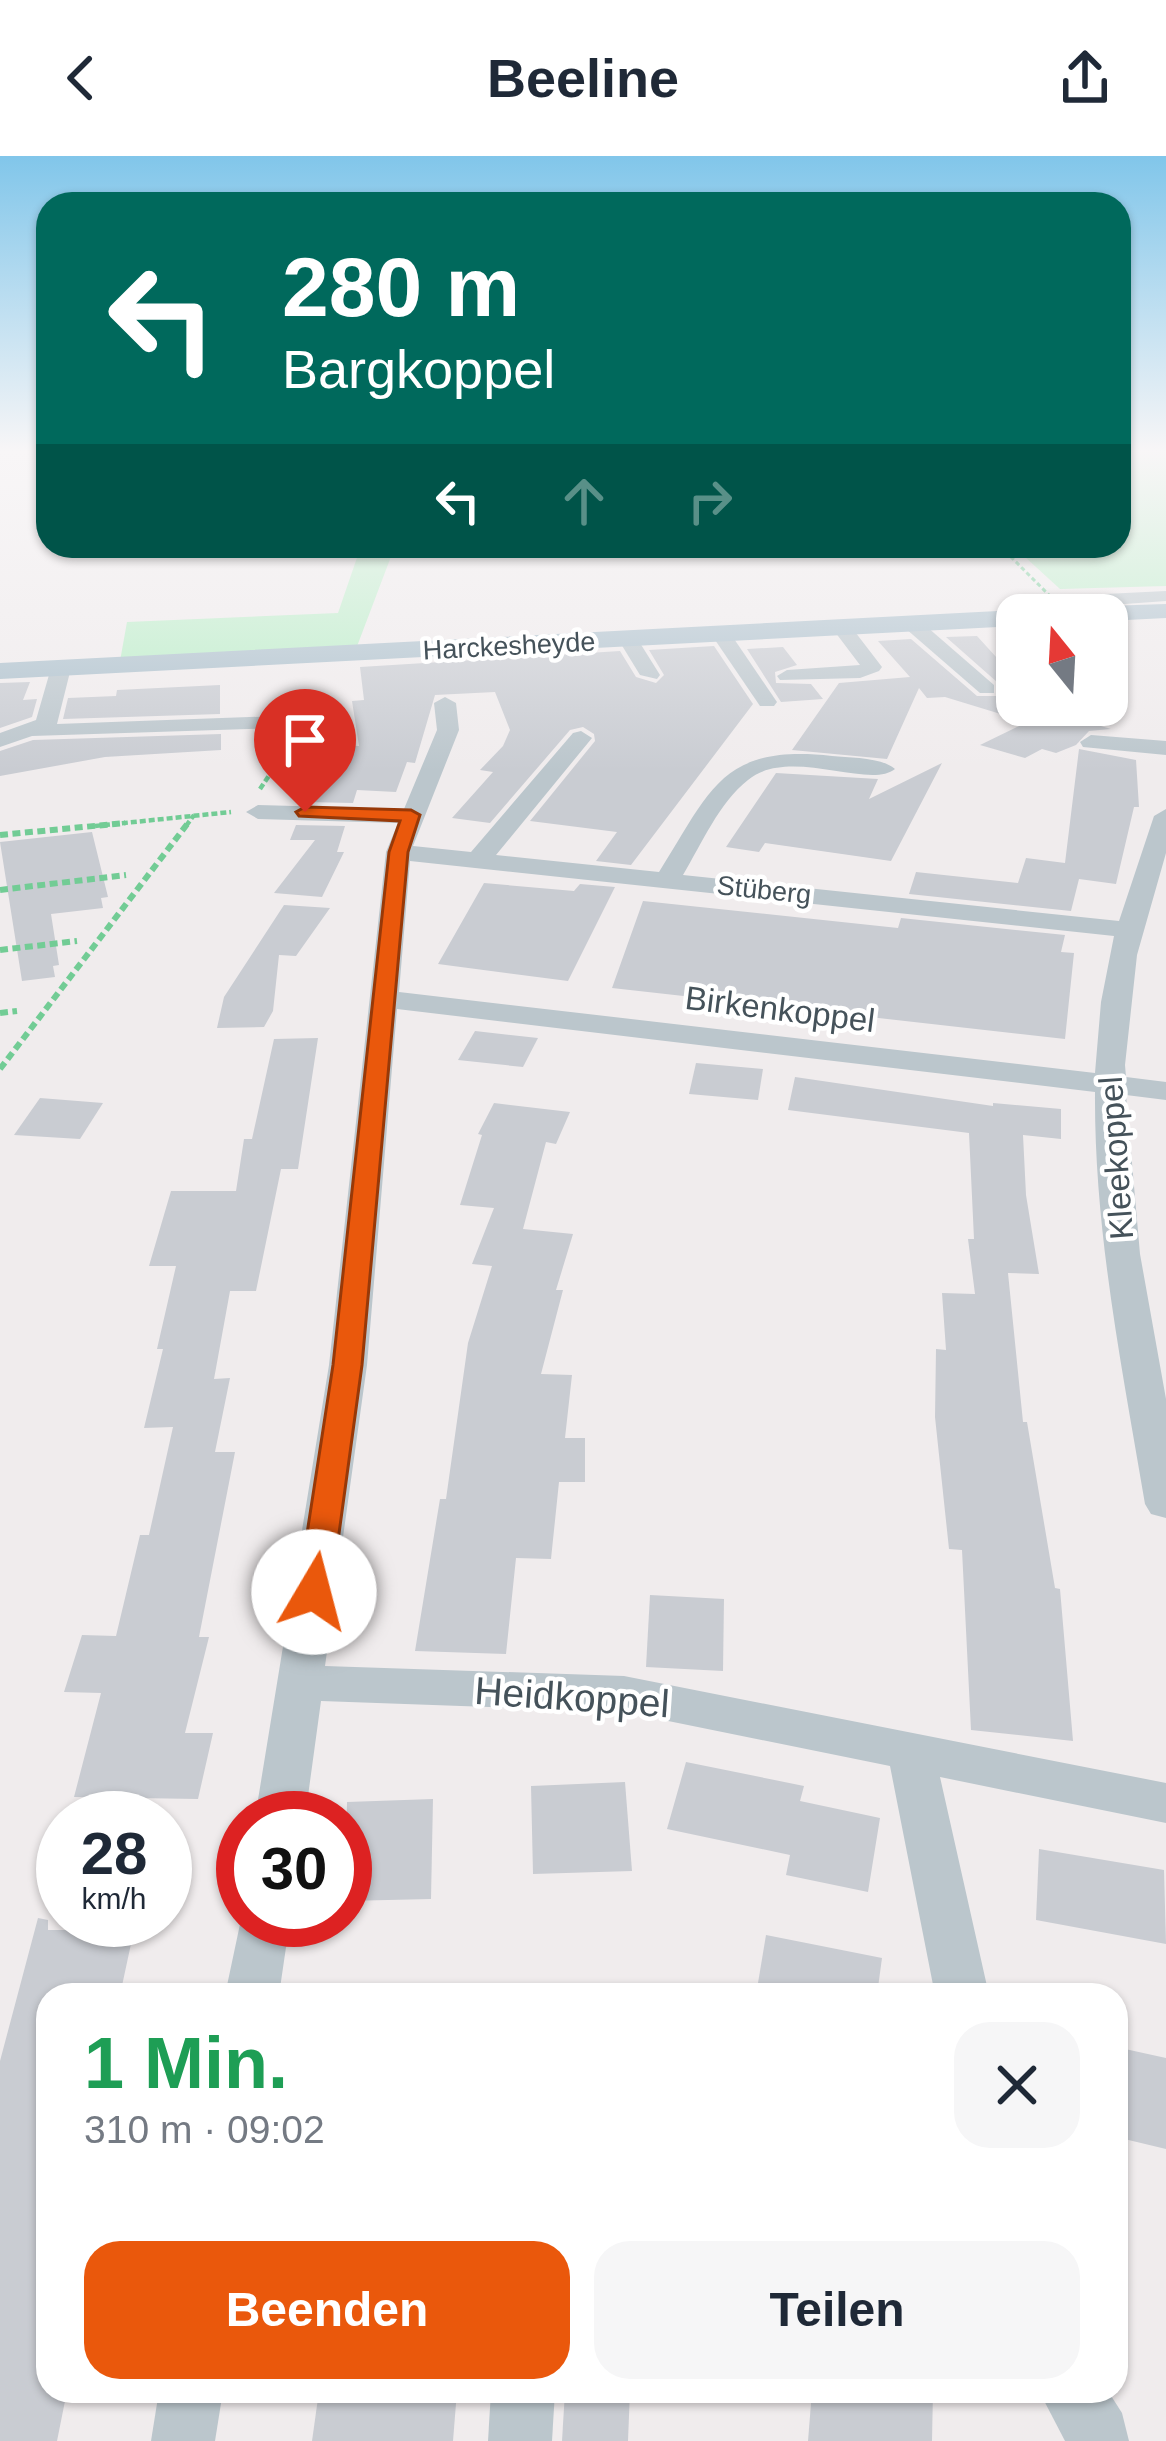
<!DOCTYPE html>
<html lang="de">
<head>
<meta charset="utf-8">
<style>
	:root { --surface:#fff; --page:#f6f6f7; --text:#1f2937; --muted:#747a83; --accent:#ea580c }
	body { margin:0; font-family:Arial,sans-serif; background:var(--page); color:var(--text); height:100vh; display:flex; flex-direction:column; font-size:45px; white-space:nowrap }
	* { box-sizing:border-box; margin:0 }
	p { font-size:39px; color:var(--muted) }
	.icon { flex:none; width:66px; height:66px; fill:none; stroke:currentColor; stroke-width:2; stroke-linecap:round; stroke-linejoin:round }
	.map { position:relative; flex:1; overflow:hidden }
	.sheet { position:absolute; left:36px; top:1827px; width:1092px; height:420px; display:flex; flex-direction:column; background:var(--surface); border-radius:36px; box-shadow:0 3px 9px #0004 }
	.sheet>* { flex:none }
	.guide { position:absolute; left:36px; top:36px; width:1095px; height:366px; border-radius:36px; box-shadow:0 3px 9px #0004; background:#00695c; color:#fff; overflow:hidden }
	.needle { width:78px; rotate:342deg }
	.buttons { position:absolute; left:996px; top:438px; display:grid; gap:24px }
	.buttons a { display:grid; place-items:center; width:132px; height:132px; border-radius:24px; background:var(--surface); box-shadow:0 3px 9px #0004; font-size:60px }
	.speed { position:absolute; left:36px; top:1635px; display:flex; gap:24px; font-size:60px; font-weight:700; text-align:center }
	.speed>* { display:grid; place-content:center; width:156px; height:156px; border-radius:50%; background:var(--surface); box-shadow:0 3px 9px #0004; line-height:1 }
	.speed small { font-size:30px; font-weight:400 }
	.speed .limit { border:18px solid #d22; background:#fff; color:#111 }
	.pin { position:absolute; display:grid; place-items:center; width:102px; height:102px; color:#fff; margin:-123px -51px; border-radius:50% 50% 50% 0; rotate:-45deg; box-shadow:0 0 12px #0007 }
	.pin .icon { rotate:45deg }
	.me { position:absolute; width:132px; margin:-66px; rotate:8deg; stroke-linejoin:round; filter:drop-shadow(0 0 9px #0008) }
	.turn { display:flex; align-items:center; gap:42px; height:252px; padding:0 48px; font-size:54px }
	.turn .icon { width:156px; height:156px; stroke-width:2.5 }
	.turn b { display:block; font-size:84px; line-height:102px }
	.lanes { display:flex; align-items:center; height:114px; padding:0 48px; background:#0003; justify-content:center; gap:60px; direction:ltr }
	.lanes .off { opacity:.35 }
	.round { display:grid; place-items:center; flex:none; width:126px; height:126px; border-radius:36px; background:var(--page) }
	.headline { display:flex; align-items:center; justify-content:space-between; height:204px; padding:0 48px }
	h1 { font-size:72px; font-weight:800; line-height:90px; color:#1e9e55 }
	.action { display:flex; gap:24px; margin-top:auto; padding:24px 48px }
	.action a { flex:1; height:138px; border-radius:36px; background:var(--accent); color:#fff; font-size:48px; font-weight:800; line-height:138px; text-align:center }
	.action a+a { background:var(--page); color:var(--text) }
	header { display:flex; justify-content:space-between; align-items:center; height:156px; padding:0 48px; background:var(--surface); font-size:54px; font-weight:800 }
	.map>svg:first-child { display:block }
</style>
</head>
<body>
<header><svg class="icon" aria-label="back" viewBox="0 0 24 24"><path d="M15 5l-7 7 7 7"/></svg>Beeline<svg class="icon" aria-label="share" viewBox="0 0 24 24"><path d="M12 15V3M7 8l5-5 5 5M5 13v7h14v-7"/></svg></header>
<div class="map">
<svg width="1166" height="2285" viewBox="0 0 1166 2285">
	<rect width="100%" height="100%" fill="#f0eced"/>
	<g fill="#baeec8">
		<polygon points="1119,295 1166,295 1166,430 1060,433 1013,390 1119,390"/>
		<polygon points="361,390 395,390 356,493 120,505 127,466 338,457"/>
	</g>
	<g fill="#c9ccd2">
		<polygon points="977,480 1017,524 1017,563 945,541 927,542 919,532 887,603 792,594 839,527 910,521 878,485 911,483 977,540 997,540 997,526 946,481"/>
		<polygon points="714,490 753,548 631,709 596,705 617,676 530,665 595,585 594,578 583,571 570,574 490,667 452,662 493,616 480,614 503,590 510,574 495,536 435,539 415,607 407,606 396,636 357,634 353,647 305,646 309,635 284,634 309,588 359,590 352,545 364,544 360,511 620,495 636,521 656,527 664,519 649,494"/>
		<polygon points="783,491 797,509 775,516 776,527 811,528 823,543 781,546 747,493"/>
		<polygon points="30,526 23,544 37,543 32,561 0,572 0,527"/>
		<polygon points="220,529 220,558 63,563 68,542 116,540 117,534"/>
		<polygon points="1050,555 1111,573 1089,575 1076,589 1056,597 1042,593 1025,602 980,589"/>
		<polygon points="221,578 221,594 105,601 0,620 0,595 33,584"/>
		<polygon points="1079,593 1136,604 1139,651 1134,651 1116,728 1079,723 1071,755 909,738 916,716 1018,727 1026,702 1065,707"/>
		<polygon points="942,607 891,705 765,687 759,696 726,691 776,617 878,623 869,643"/>
		<polygon points="296,669 345,670 337,696 344,696 322,741 274,737 315,684 290,684"/>
		<polygon points="92,676 108,741 101,742 103,752 51,758 59,809 53,810 55,821 22,825 0,686"/>
		<polygon points="484,727 574,735 580,728 615,731 568,825 438,808"/>
		<polygon points="643,745 898,772 901,762 1065,779 1061,796 1074,797 1065,883 612,832"/>
		<polygon points="284,749 330,752 296,800 279,799 273,855 264,871 217,872 224,841"/>
		<polygon points="475,875 538,882 523,911 458,904"/>
		<polygon points="318,882 298,1013 281,1013 256,1135 230,1135 214,1223 230,1222 215,1296 235,1296 199,1481 209,1481 185,1577 213,1577 198,1643 74,1641 101,1537 64,1536 82,1479 116,1480 140,1379 149,1379 173,1271 144,1272 163,1193 157,1193 176,1110 149,1110 171,1035 236,1035 244,983 252,983 274,883"/>
		<polygon points="696,907 763,913 758,944 689,938"/>
		<polygon points="795,921 993,950 993,947 1061,953 1061,983 1023,979 1026,1039 1039,1118 1008,1117 1023,1266 1027,1266 1055,1432 1060,1433 1073,1585 971,1574 962,1394 949,1393 935,1261 936,1193 946,1194 942,1137 975,1138 968,1083 974,1083 969,977 788,954"/>
		<polygon points="40,942 103,947 80,983 14,979"/>
		<polygon points="494,947 570,956 556,988 546,986 523,1073 573,1078 556,1134 563,1134 541,1218 572,1219 565,1282 585,1282 585,1326 559,1326 551,1403 516,1402 506,1498 415,1495 440,1343 446,1343 468,1187 492,1110 472,1108 494,1052 460,1049 482,979 478,978"/>
		<polygon points="650,1439 724,1443 723,1515 646,1511"/>
		<polygon points="686,1606 804,1630 800,1645 880,1662 868,1736 786,1719 790,1699 667,1673"/>
		<polygon points="625,1626 632,1715 533,1718 531,1630"/>
		<polygon points="433,1643 431,1743 345,1745 347,1646"/>
		<polygon points="1039,1693 1164,1714 1166,1788 1036,1764"/>
		<polygon points="38,1762 48,1764 48,1774 134,1774 120,1839 48,1839 48,2235 67,2235 57,2285 0,2285 0,1905"/>
		<polygon points="766,1779 882,1802 877,1839 756,1839"/>
		<polygon points="1116,1891 1166,1902 1166,1993 1116,1981"/>
		<polygon points="319,2235 457,2235 453,2285 312,2285"/>
		<polygon points="565,2235 630,2235 628,2285 562,2285"/>
		<polygon points="812,2235 933,2235 932,2285 808,2285"/>
	</g>
	<g fill="none" stroke-linecap="round" stroke-linejoin="round">
		<polyline stroke="#72cc95" stroke-width="3" stroke-dasharray="4.5 3" stroke-linecap="butt" points="1000,390 1053,443"/>
		<g stroke="#72cc95" stroke-width="4.5" stroke-dasharray="6 3" stroke-linecap="butt">
			<polyline points="260,633 289,590"/>
			<polyline points="95,670 231,656"/>
			<polyline points="186,670 194,659"/>
		</g>
		<g stroke="#72cc95" stroke-width="6" stroke-dasharray="8 4.5" stroke-linecap="butt">
			<polyline points="0,679 125,667"/>
			<polyline points="0,734 126,719"/>
			<polyline points="0,794 77,785"/>
			<polyline points="0,857 17,855"/>
			<polyline points="0,913 188,667"/>
		</g>
		<g fill="#bbc6cc" fill-rule="evenodd">
			<polygon points="1166,435 1166,445 1097,450 1102,459 1084,459 1076,445 1085,439"/>
			<polygon points="905,464 919,464 994,529 994,537 980,537 905,472"/>
			<polygon points="842,466 849,468 882,511 879,515 860,522 780,524 777,520 787,514 860,509 832,472"/>
			<polygon points="714,474 728,474 777,546 774,550 760,550 711,478"/>
			<polygon points="628,477 635,479 660,519 657,523 640,519 618,483"/>
			<polygon points="61,506 71,512 57,568 306,559 317,565 306,571 32,580 0,591 0,577 36,564 51,512"/>
			<path d="M445,541L456,547L459,574L413,690L471,696L573,577L581,575L592,582L496,699L659,716C711,634 721,588 832,600C851,602 881,601 895,613C869,634 789,590 748,624C719,647 702,687 683,719L1119,765L1154,660L1166,653V697L1137,799L1125,909L1126,921L1166,926V944L1126,939L1140,1098L1166,1243V1362L1151,1358L1145,1348C1122,1211 1094,1075 1095,936L397,853L367,1209L325,1510L624,1520L1166,1627V1667L940,1621L989,1839H935L890,1610L624,1556L321,1545L305,1662H255L329,1209L386,696L398,667L258,663L246,656L258,649L404,653L437,574L434,547ZM410,705L1114,780L1101,846L1095,917L399,836Z"/>
			<polygon points="1091,579 1166,585 1166,599 1083,591 1080,586"/>
			<polygon points="243,1754 243,1764 290,1764 279,1839 225,1839"/>
			<polygon points="159,2235 223,2235 215,2285 151,2285"/>
			<polygon points="491,2235 555,2235 552,2285 488,2285"/>
			<polygon points="1039,2235 1108,2235 1122,2257 1129,2285 1065,2285"/>
		</g>
		<g fill="#acc0cc" fill-rule="evenodd">
			<polygon points="1166,448 1166,462 1107,465 1107,459 1062,459 1075,451"/>
			<polygon points="1017,454 1028,459 1017,459 1017,470 0,523 0,507"/>
		</g>
	</g>
	<linearGradient id="sky" x2="0" y2="1"><stop stop-color="#81c6ea"/><stop offset="0.48" stop-color="#f8f6f7"/><stop offset="1" stop-color="#f8f6f7" stop-opacity="0"/></linearGradient>
	<rect width="1166" height="615" fill="url(#sky)"/>
	<polygon fill="#ea580c" stroke="#983908" stroke-width="3" points="305,651 411,654 420,659 408,696 362,1209 331,1436 326,1445 303,1445 298,1436 333,1209 389,696 400,665 299,660 296,656"/>
	<g text-anchor="middle" dominant-baseline="central" stroke-width="9" stroke-linejoin="round" paint-order="stroke">
		<g font-size="27" fill="#45525a" stroke="#fff">
			<text transform="translate(509 490) rotate(-3)">Harckesheyde</text>
			<text transform="translate(764 734) rotate(6)">Stüberg</text>
		</g>
		<g font-size="33" fill="#45525a" stroke="#fff">
			<text transform="translate(780 853) rotate(7)">Birkenkoppel</text>
			<text transform="translate(1116 1002) rotate(-94)">Kleekoppel</text>
		</g>
		<g font-size="39" fill="#45525a" stroke="#fff">
			<text transform="translate(572 1541) rotate(4)">Heidkoppel</text>
		</g>
	</g>
</svg>
<div class="buttons">
<a><svg class="needle" viewBox="-14 -14 28 28"><path d="M0-13l5 13h-10z" fill="#e53935"/><path d="M0 13l5-13h-10z" fill="#747a83"/></svg></a>
</div>
<div class="speed"><div>28<small>km/h</small></div><div class="limit">30</div></div>
<div class="pin" style="left:305px;top:656px;background:#d93025"><svg class="icon" aria-label="arrive" viewBox="0 0 24 24"><path d="M6 21V4h12l-3 4 3 4H6"/></svg></div>
<svg class="me" style="left:314px;top:1436px" viewBox="-20 -20 40 40"><circle r="19" fill="#fff"/><path d="M0-13L10 11 0 6-10 11z" fill="#ea580c"/></svg>
<div class="guide">
<div class="turn"><svg class="icon" aria-label="left" viewBox="0 0 24 24"><path d="M17 20v-9H6M10 6l-5 5 5 5"/></svg><div><b>280 m</b>Bargkoppel</div></div>
<div class="lanes"><svg class="icon" aria-label="left" viewBox="0 0 24 24"><path d="M17 20v-9H6M10 6l-5 5 5 5"/></svg><svg class="icon off" aria-label="ahead" viewBox="0 0 24 24"><path d="M12 20V5M6 11l6-6 6 6"/></svg><svg class="icon off" aria-label="right" viewBox="0 0 24 24"><path d="M7 20v-9h11M14 6l5 5-5 5"/></svg></div>
</div>
<section class="sheet">
<div class="headline"><div><h1>1 Min.</h1><p>310 m · 09:02</p></div><a class="round"><svg class="icon" aria-label="close" viewBox="0 0 24 24"><path d="M6 6l12 12M18 6L6 18"/></svg></a></div>
<div class="action"><a>Beenden</a><a>Teilen</a></div>
</section>
</div>
</body>
</html>
